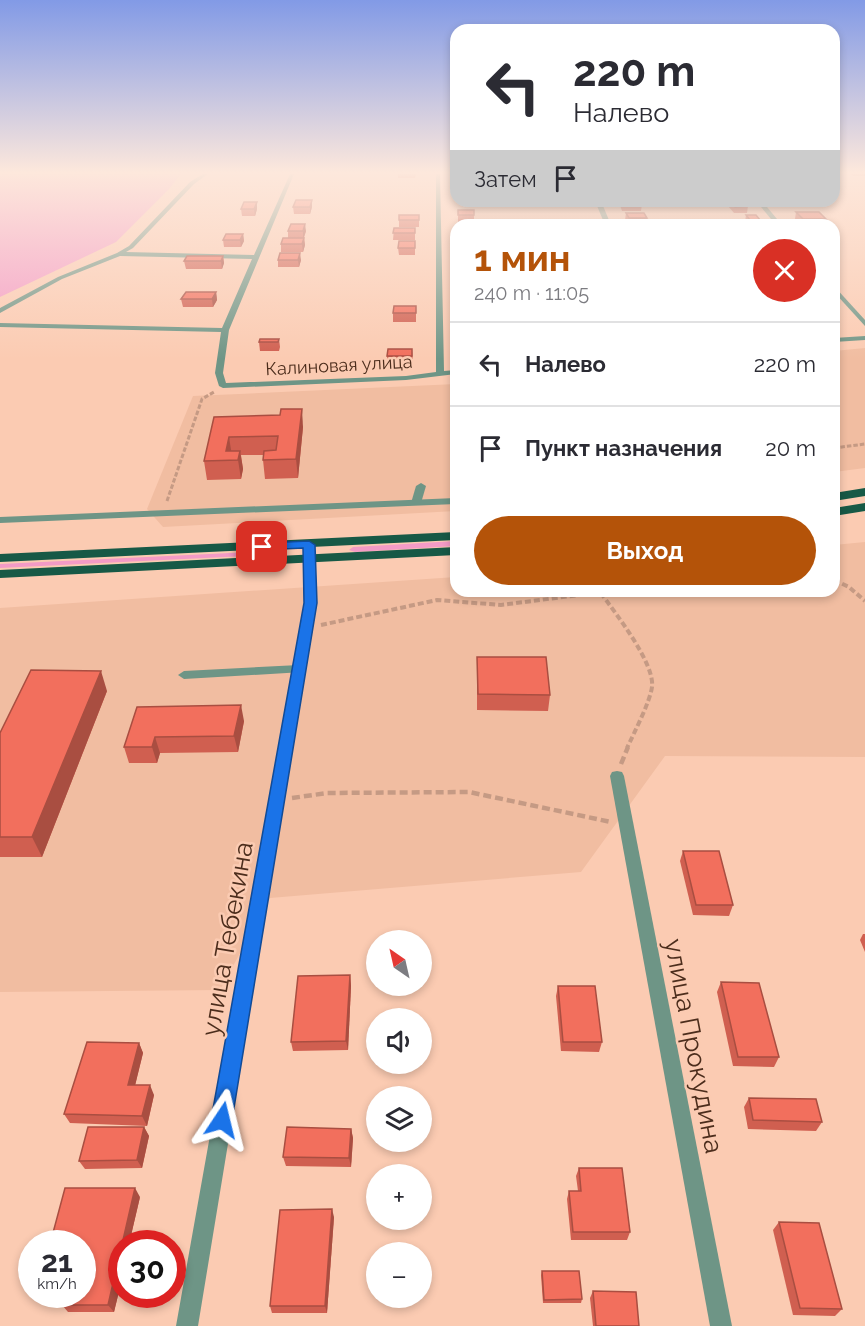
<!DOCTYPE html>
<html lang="ru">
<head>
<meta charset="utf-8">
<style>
	:root { --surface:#fff; --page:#f2f2f3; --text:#2b2b33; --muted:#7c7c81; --line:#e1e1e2; --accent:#b45309 }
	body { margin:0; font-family:Raleway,sans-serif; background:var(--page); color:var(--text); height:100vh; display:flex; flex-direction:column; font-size:22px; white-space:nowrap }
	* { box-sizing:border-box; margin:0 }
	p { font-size:20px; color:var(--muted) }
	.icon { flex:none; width:33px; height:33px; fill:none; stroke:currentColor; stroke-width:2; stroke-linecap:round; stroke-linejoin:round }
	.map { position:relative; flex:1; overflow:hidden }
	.drawer { position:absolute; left:450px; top:219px; width:390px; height:378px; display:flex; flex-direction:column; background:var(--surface); border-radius:18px; box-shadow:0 3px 9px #0003 }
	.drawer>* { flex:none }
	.hud { position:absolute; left:450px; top:24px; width:390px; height:183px; border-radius:18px; box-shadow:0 3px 9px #0003; background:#fff; color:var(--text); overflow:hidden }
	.needle { width:39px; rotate:326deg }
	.fabs { position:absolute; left:366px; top:930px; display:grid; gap:12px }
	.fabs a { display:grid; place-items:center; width:66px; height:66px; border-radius:50%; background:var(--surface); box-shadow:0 3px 9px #0003; font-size:30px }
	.speed { position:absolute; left:18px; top:1230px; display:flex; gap:12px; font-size:30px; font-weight:700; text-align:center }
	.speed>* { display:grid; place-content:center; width:78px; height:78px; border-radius:50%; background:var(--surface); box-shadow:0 3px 9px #0003; line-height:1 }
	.speed small { font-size:15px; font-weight:400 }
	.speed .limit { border:9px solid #d22; background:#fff; color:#111 }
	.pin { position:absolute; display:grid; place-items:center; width:51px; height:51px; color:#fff; margin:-26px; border-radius:12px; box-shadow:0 3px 9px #0006 }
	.me { position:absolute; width:66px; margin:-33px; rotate:10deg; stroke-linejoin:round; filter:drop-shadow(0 0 4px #0008) }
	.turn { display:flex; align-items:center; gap:21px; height:126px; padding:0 24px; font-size:27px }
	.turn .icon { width:78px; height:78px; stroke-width:2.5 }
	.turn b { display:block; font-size:42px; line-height:51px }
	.then { display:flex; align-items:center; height:57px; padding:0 24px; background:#0003; gap:12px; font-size:22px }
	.round { display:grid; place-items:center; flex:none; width:63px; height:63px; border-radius:32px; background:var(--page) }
	.summary { display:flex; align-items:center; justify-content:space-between; height:102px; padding:0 24px }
	h1 { font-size:36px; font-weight:700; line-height:45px; color:var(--accent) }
	.primary-button { display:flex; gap:12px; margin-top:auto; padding:12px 24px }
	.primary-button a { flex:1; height:69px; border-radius:36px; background:var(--accent); color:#fff; font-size:24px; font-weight:700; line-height:69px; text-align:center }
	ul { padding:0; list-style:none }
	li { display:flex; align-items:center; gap:18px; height:84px; padding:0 24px; border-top:2px solid var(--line) }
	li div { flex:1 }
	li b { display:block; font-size:22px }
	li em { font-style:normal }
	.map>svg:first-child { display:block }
</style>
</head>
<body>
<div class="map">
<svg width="865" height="1326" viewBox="0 0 865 1326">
	<rect width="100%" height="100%" fill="#fbcbb2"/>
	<g fill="#f1bda1">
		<polygon points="865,348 865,468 834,472 834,351"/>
		<polygon points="456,384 456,511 163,527 147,509 193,396"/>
		<polygon points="865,542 865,757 665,756 581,872 270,898 220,990 0,992 0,608 456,577 456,591 834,591 834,545"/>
	</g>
	<g fill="#f39bc6">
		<polygon points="0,174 181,174 169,189 116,242 0,297"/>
		<polygon points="456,541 456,546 355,552 349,550 353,547"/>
		<polygon points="270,551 274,553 268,555 0,568 0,564"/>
	</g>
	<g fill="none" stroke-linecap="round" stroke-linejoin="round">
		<g stroke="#c59a84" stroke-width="3" stroke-dasharray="4.5 2" stroke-linecap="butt">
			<polyline points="834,448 865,444"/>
			<polyline points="167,501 202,399 214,392"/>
		</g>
		<g stroke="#c59a84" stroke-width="4" stroke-dasharray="6 3" stroke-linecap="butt">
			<polyline points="834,580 849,587 865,601"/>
			<path d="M601,593C615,613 655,663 652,687C650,702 634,733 627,748"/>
			<polyline points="321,625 437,600 501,605 610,591"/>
		</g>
		<g stroke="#c59a84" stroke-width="4.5" stroke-dasharray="8 4" stroke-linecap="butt">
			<polyline points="621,764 628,747"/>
			<polyline points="292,798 327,793 469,792 611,822"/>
		</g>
		<g fill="#6e9586" fill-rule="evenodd">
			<polygon points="421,483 426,486 421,503 419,505 413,505 411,503 416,486"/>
			<polygon points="299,665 305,669 303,672 184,679 178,675 184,671"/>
		</g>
		<g fill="#6e9586" fill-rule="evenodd">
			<polygon points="203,174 208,174 194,184 133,248 126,252 254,255 290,174 294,174 229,330 223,373 226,383 406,376 436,372 436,174 440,174 444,371 456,370 456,374 406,380 223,388 219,386 215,373 221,332 0,327 0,323 222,328 252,259 120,256 62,279 0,313 0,308 58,277 117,253 129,246 190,182"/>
			<polygon points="595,201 601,201 611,225 605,225"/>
			<polygon points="756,201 762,201 782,225 776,225"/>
			<polygon points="834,286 865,320 865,326 834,292"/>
			<polygon points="865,336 865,340 834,342 834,338"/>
			<polygon points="456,498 456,504 0,523 0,517"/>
			<polygon points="308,557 313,560 317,603 198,1326 176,1326 305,603 303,560"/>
			<polygon points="617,771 622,772 624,776 732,1326 710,1326 610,776 612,772"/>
		</g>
		<g fill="#175946" fill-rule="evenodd">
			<polygon points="865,488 865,496 834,501 834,493"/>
			<polygon points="865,503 865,511 834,516 834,508"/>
			<polygon points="456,532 456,540 0,562 0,554"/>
			<polygon points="456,547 456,555 0,578 0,570"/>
		</g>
	</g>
	<g fill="#d05f50">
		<polygon points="398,174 416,174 415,178 398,178"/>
		<polygon points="851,174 865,174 865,176 853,176"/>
		<polygon points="312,200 312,207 310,214 294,214 293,207"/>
		<polygon points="620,201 640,201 642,204 641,211 622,211 620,205"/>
		<polygon points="729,201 743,201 748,206 747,213 734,213 728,206"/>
		<polygon points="241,209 257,209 255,216 242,216"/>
		<polygon points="458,210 474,215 474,222 458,222"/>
		<polygon points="796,212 826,219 824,225 800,225 795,219"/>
		<polygon points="626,213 647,218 646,225 628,225 625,220"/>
		<rect x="399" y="215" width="20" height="12"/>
		<polygon points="746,215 760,220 759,225 747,225 745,222"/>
		<polygon points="394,228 415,228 415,240 393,240"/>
		<polygon points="288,231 306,231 304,238 305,245 303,252 281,252 281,244 288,238"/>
		<polygon points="243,234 244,241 241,247 224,247 223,240"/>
		<polygon points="415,241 415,255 399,255 398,248"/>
		<polygon points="280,253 301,260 299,267 278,267 278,260"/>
		<polygon points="223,256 224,263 222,269 186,269 184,261"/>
		<polygon points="216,292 217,300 213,307 183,307 181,299"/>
		<polygon points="416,306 416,322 393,322 393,313"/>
		<polygon points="279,339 280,347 279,351 260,351 259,342"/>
		<polygon points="412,349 413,365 388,365 387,356"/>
		<polygon points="214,417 303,427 298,478 265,479 263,460 263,455 241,455 243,469 241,479 207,480 204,461"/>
		<polygon points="477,657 550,695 548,711 477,710"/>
		<polygon points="107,691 42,857 0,857 0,733"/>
		<polygon points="137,707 244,721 238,752 160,753 157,763 129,763 124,747"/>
		<polygon points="683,851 733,905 729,916 693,915 680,861"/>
		<polygon points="863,934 865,934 865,952 860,940"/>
		<polygon points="350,975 351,986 348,1050 293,1051 291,1042"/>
		<polygon points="721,982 779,1057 774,1067 733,1066 717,992"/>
		<polygon points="558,986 602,1042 599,1052 561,1051 556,996"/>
		<polygon points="139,1043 143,1053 135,1085 154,1095 147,1126 70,1123 64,1114"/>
		<polygon points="749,1098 822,1122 816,1131 748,1129 744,1107"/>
		<polygon points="144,1127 149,1136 142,1168 85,1169 79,1161"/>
		<polygon points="351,1129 353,1138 351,1167 286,1166 283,1157"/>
		<polygon points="579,1168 630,1232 627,1240 571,1240 567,1199 569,1191 578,1191 576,1176"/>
		<polygon points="140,1197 129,1244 122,1244 122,1279 114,1312 68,1312 62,1305"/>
		<polygon points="334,1217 327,1313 272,1313 270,1306"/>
		<polygon points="779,1222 842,1309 835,1316 793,1315 773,1230"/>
		<polygon points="542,1271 582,1299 581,1303 543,1303 541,1275"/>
		<polygon points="593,1291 639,1326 593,1326 590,1298"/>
	</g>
	<g fill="#a94e41">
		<polygon points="312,200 312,207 310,214 310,207"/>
		<polygon points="257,202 257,209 255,216 254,209"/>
		<polygon points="305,224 306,231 303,239 303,231"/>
		<polygon points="243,234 244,241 241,247 240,240"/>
		<polygon points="304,238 305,245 303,252 302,244"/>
		<polygon points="300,253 301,260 299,267 298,260"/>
		<polygon points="223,256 224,263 222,269 221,261"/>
		<polygon points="216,292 217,300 213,307 212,299"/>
		<polygon points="302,409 303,427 298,478 296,459"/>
		<polygon points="229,437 232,456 226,451"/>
		<polygon points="240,451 243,469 241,479 238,460"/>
		<polygon points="101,671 107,691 42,857 32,837"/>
		<polygon points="241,705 244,721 238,752 234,736"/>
		<polygon points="155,737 160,753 157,763 152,747"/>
		<polygon points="350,975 351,986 348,1050 346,1041"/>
		<polygon points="139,1043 143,1053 133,1094 128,1085"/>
		<polygon points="150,1085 154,1095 147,1126 142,1116"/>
		<polygon points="144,1127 149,1136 142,1168 137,1160"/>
		<polygon points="351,1129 353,1138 351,1167 349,1158"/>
		<polygon points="135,1188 140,1197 129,1244 122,1244"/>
		<polygon points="332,1209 334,1217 327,1313 325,1306"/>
		<polygon points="122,1246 122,1279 114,1312 108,1305"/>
	</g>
	<g fill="#f26f5d" stroke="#a94e41" stroke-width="1.5">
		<polygon points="296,200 312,200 310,207 293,207"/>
		<polygon points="622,201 640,201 642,204 623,204"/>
		<polygon points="731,201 743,201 748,206 735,207"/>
		<polygon points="244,202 257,202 254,209 241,209"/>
		<rect x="458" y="210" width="16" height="5"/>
		<polygon points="796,212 819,212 826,219 803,219"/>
		<polygon points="626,213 644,213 647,218 629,218"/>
		<rect x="399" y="215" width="20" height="5"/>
		<polygon points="746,215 756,215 760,220 750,220"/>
		<polygon points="291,224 305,224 303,231 288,231"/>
		<polygon points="462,224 478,224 479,225 462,225"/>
		<polygon points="572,224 588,224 589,225 573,225"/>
		<polygon points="394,228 415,228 415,233 393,233"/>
		<polygon points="226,234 243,234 240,240 223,240"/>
		<polygon points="283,238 304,238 302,244 281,244"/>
		<polygon points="399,241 415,241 415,248 398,248"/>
		<polygon points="280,253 300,253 298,260 278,260"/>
		<polygon points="187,256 223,256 221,261 184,261"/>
		<polygon points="186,292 216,292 212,299 181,299"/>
		<polygon points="394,306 416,306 416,313 393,313"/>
		<polygon points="260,339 279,339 278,342 259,342"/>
		<polygon points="388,349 412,349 412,356 387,356"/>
		<polygon points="281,409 302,409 296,459 263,460 264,451 276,450 278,436 229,437 226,451 240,451 238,460 204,461 214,417 280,415"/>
		<polygon points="477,657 546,657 550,695 478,694"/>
		<polygon points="31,670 101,671 32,837 0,837 0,733"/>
		<polygon points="241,705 234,736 155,737 152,747 124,747 137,707"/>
		<polygon points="683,851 719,851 733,905 696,905"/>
		<polygon points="350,975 346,1041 291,1042 298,976"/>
		<polygon points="721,982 759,983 779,1057 738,1057"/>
		<polygon points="558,986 595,986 602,1042 563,1042"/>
		<polygon points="87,1042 139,1043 128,1085 150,1085 142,1116 64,1114"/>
		<polygon points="749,1098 816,1099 822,1122 753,1120"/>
		<polygon points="88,1127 144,1127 137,1160 79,1161"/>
		<polygon points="287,1127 351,1129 349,1158 283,1157"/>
		<polygon points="579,1168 622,1168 630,1232 573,1232 569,1191 581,1191"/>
		<polygon points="65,1188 135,1188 108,1305 62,1305 64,1294 82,1294 82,1244 50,1244"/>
		<polygon points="332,1209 325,1306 270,1306 280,1210"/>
		<polygon points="779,1222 819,1223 842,1309 800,1308"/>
		<polygon points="542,1271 579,1271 582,1299 544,1300"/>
		<polygon points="593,1291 636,1292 639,1326 596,1326"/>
	</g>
	<linearGradient id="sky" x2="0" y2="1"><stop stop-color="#829ae6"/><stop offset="0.48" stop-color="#fde8dc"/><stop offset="1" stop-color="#fde8dc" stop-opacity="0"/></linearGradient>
	<rect width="865" height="359" fill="url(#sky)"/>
	<polygon fill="#1a73e8" stroke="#114b97" stroke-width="1.5" points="309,541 315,545 317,603 232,1120 229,1128 222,1131 214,1128 211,1120 304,603 303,548 262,550 256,547 262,543"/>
	<g text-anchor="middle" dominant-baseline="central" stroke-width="5" stroke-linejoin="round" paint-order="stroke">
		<g font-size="18" fill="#4c2d1c" stroke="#fbcbb2">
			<text transform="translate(339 365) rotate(-3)">Калиновая улица</text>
		</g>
		<g font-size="26" fill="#4c2d1c" stroke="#fbcbb2">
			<text transform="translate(227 939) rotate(-80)">улица Тебекина</text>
			<text transform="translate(694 1046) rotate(79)">улица Прокудина</text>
		</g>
	</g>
</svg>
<div class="fabs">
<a><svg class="needle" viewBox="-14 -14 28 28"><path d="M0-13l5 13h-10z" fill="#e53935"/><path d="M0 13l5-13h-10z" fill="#7c7c81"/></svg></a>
<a><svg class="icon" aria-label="sound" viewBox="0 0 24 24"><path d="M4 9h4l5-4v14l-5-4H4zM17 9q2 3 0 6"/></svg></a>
<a><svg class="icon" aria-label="layers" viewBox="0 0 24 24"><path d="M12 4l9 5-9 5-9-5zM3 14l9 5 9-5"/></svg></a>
<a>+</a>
<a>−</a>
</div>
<div class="speed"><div>21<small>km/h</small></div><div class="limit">30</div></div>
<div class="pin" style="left:262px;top:547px;background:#d93025"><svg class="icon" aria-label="arrive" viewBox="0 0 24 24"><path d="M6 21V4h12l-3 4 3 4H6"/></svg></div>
<svg class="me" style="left:222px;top:1120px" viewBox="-20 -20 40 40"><path d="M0-17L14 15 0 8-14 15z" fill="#1a73e8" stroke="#fff" stroke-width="4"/></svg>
<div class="hud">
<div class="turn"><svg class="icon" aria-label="left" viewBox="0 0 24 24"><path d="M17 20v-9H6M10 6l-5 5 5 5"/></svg><div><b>220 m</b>Налево</div></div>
<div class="then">Затем<svg class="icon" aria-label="arrive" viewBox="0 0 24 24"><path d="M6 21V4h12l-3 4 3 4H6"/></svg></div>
</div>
<section class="drawer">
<div class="summary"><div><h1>1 мин</h1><p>240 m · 11:05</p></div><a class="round" style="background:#d93025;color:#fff"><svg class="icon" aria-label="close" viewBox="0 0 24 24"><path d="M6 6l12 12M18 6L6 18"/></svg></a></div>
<ul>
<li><svg class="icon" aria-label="left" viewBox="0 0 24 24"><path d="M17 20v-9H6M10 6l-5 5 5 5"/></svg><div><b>Налево</b></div><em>220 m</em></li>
<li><svg class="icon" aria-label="arrive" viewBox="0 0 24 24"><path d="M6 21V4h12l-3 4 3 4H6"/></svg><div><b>Пункт назначения</b></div><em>20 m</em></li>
</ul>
<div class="primary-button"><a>Выход</a></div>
</section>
</div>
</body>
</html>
